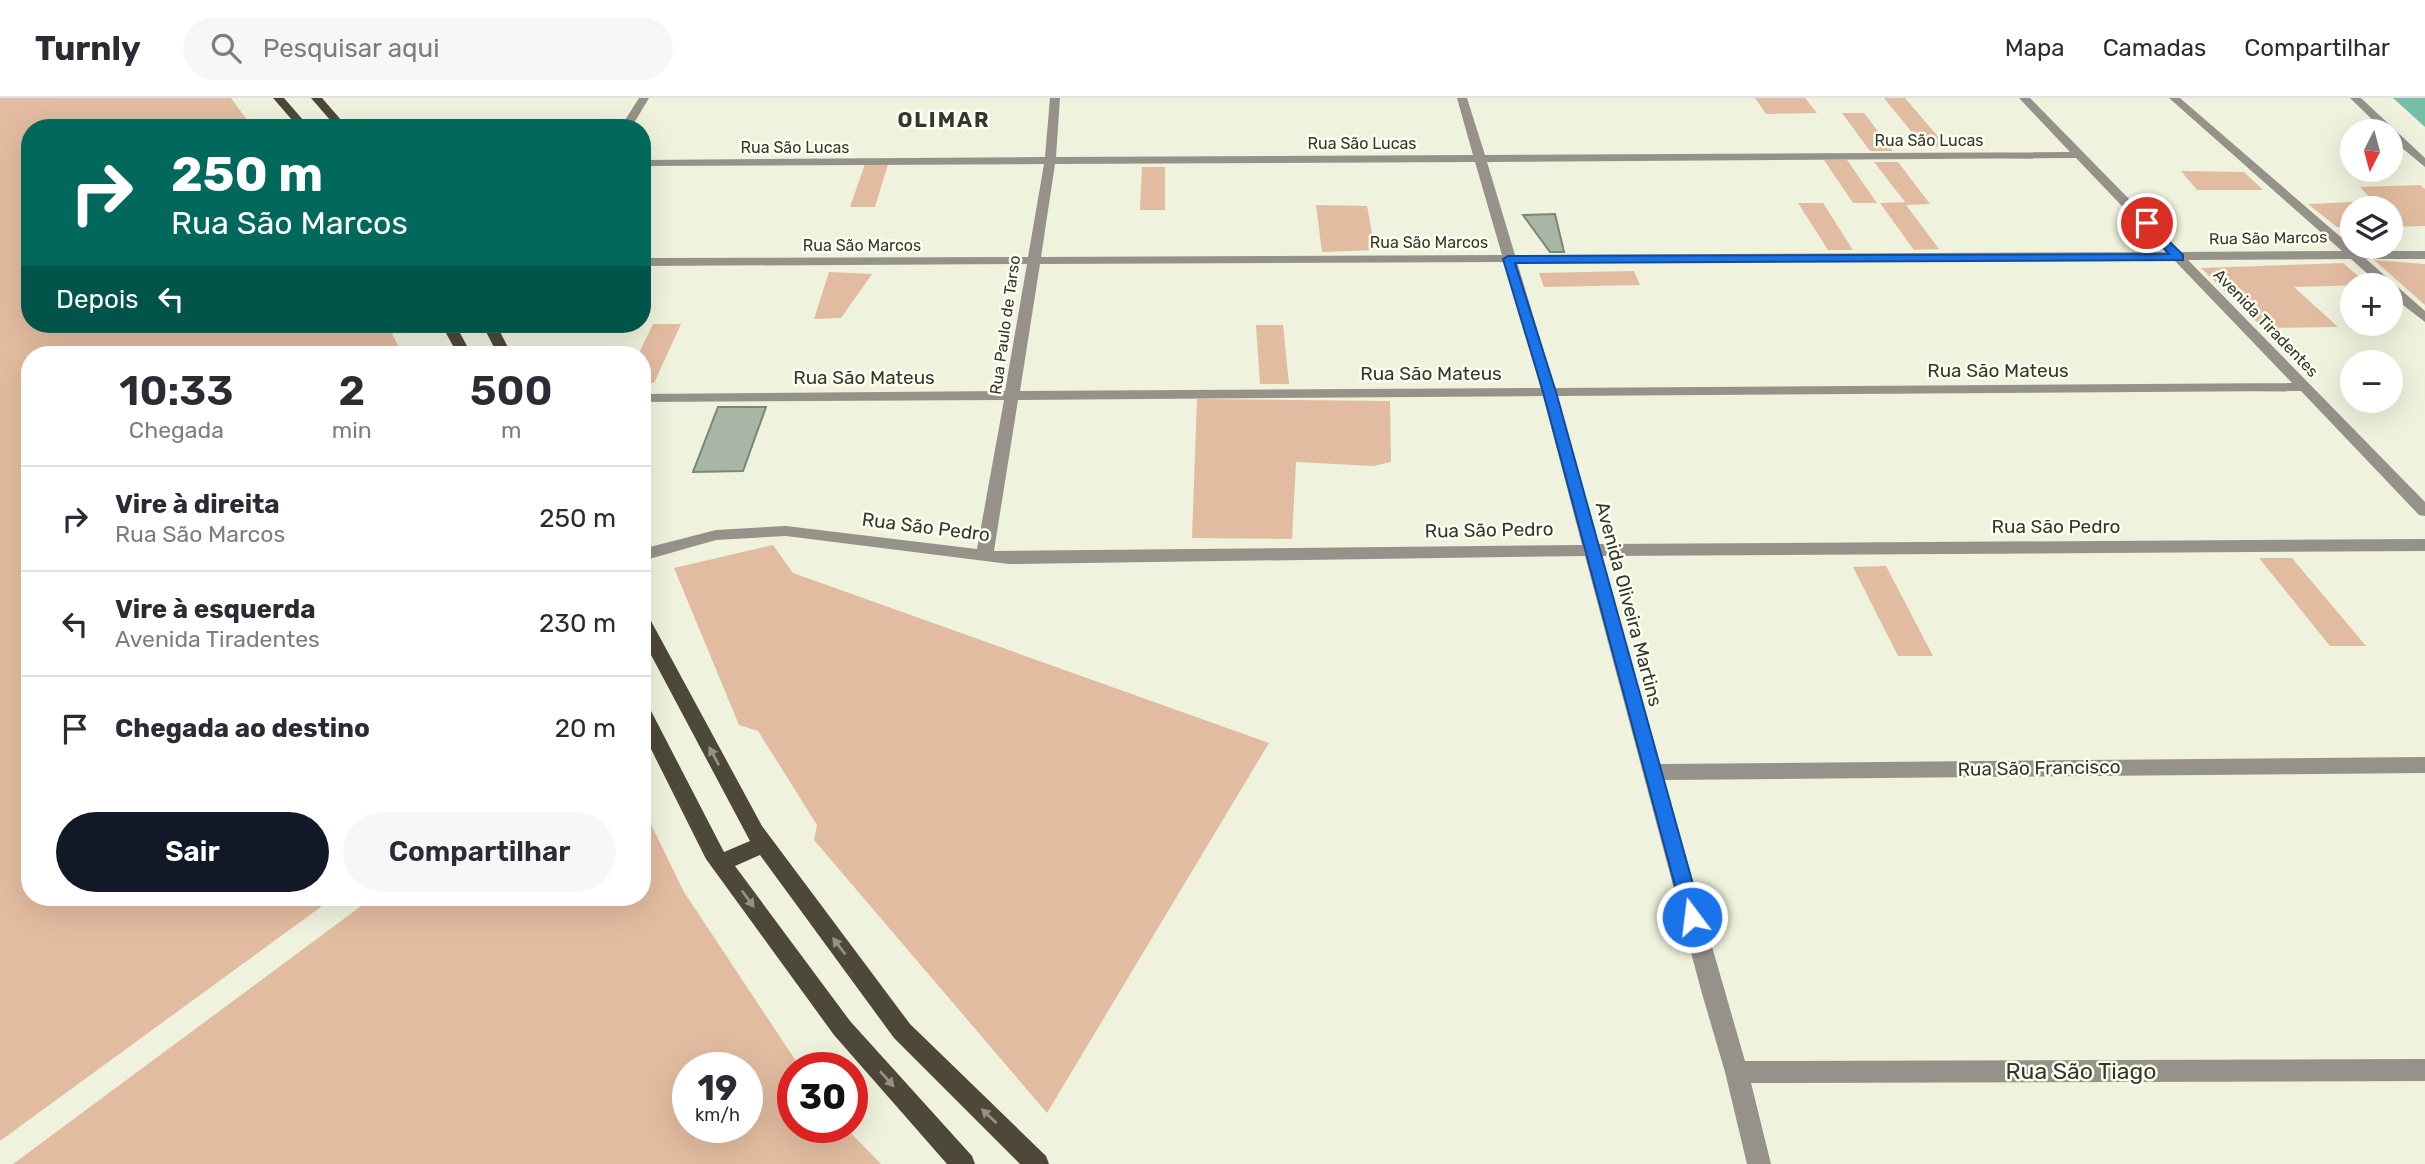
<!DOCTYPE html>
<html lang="pt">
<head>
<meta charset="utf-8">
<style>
	:root { --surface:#fff; --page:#f7f7f7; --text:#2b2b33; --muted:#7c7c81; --line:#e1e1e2; --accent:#111827 }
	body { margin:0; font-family:Rubik,sans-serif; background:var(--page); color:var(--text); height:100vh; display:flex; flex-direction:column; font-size:26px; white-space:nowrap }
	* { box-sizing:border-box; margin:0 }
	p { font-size:23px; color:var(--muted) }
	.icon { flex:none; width:38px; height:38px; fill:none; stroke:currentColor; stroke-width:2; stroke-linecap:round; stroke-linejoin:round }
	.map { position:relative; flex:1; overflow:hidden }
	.drawer { position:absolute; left:21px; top:248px; width:630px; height:560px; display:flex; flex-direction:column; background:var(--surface); border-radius:28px; box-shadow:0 7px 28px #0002 }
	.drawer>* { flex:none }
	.banner { position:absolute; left:21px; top:21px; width:630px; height:214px; border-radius:28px; box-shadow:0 7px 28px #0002; background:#00695c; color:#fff; overflow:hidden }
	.needle { width:46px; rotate:186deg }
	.fabs { position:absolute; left:2340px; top:21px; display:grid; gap:14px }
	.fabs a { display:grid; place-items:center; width:63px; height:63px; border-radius:50%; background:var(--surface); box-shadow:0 7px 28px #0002; font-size:35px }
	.speed { position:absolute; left:672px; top:954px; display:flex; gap:14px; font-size:35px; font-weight:700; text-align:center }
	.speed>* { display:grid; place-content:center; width:91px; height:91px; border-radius:50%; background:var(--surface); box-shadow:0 7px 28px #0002; line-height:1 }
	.speed small { font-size:18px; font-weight:400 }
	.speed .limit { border:10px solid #d22; background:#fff; color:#111 }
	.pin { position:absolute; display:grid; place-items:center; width:60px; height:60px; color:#fff; margin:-30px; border:4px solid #fff; border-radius:50%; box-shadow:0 2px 7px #0007 }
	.me { position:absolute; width:77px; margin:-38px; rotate:345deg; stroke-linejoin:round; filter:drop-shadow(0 0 5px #0008) }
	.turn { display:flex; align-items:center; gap:24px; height:147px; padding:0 35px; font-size:32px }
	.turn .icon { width:91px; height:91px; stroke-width:2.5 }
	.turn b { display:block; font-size:49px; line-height:60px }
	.then { display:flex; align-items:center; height:66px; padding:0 35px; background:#0003; gap:14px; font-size:26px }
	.eta { display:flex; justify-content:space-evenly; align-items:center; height:119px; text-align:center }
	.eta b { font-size:42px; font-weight:600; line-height:49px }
	.primary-button { display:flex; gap:14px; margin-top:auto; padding:14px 35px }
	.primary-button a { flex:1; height:80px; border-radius:42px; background:var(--accent); color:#fff; font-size:28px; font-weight:600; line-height:80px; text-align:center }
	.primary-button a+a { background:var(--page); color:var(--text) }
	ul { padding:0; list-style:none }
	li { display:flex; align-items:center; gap:21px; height:105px; padding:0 35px; border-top:2px solid var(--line) }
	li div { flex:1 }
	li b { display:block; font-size:26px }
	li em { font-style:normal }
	header { display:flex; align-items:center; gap:42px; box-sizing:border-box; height:98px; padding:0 35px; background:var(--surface); border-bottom:2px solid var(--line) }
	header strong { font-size:33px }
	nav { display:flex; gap:38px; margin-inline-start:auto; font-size:24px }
	.search { width:490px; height:63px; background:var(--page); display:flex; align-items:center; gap:18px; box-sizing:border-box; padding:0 24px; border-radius:38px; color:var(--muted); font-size:26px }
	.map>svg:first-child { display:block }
</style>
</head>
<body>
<header>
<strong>Turnly</strong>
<div class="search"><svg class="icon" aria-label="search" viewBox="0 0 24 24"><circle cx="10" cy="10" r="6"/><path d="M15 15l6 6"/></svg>Pesquisar aqui</div>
<nav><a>Mapa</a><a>Camadas</a><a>Compartilhar</a></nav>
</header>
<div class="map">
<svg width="2425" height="1066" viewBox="0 0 2425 1066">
	<rect width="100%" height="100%" fill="#eff2dc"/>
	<g fill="#e2bca0" fill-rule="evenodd">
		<polygon points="0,0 231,0 253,30 30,30 30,226 387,226 403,257 30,257 30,800 333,800 0,1043"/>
		<polygon points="1755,0 1805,0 1817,15 1766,16"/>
		<polygon points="1884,0 1905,0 1946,48 1924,49"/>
		<polygon points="1842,15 1864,15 1893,53 1870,53"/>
		<polygon points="1824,62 1847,62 1877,105 1853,105"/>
		<polygon points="1874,64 1898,64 1930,106 1906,107 1939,151 1914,152 1880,105 1905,104"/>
		<polygon points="865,66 888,66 875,109 850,109"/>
		<polygon points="1142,69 1165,69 1165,112 1140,112"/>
		<polygon points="2181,73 2244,74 2263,92 2197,92"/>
		<polygon points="2420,87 2425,91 2425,128 2391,129 2390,110 2352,110 2352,129 2337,129 2308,106 2373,103 2360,89"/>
		<polygon points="1798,105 1823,105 1853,152 1828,152"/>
		<polygon points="1316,107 1367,108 1375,152 1322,154"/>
		<polygon points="2374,162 2425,166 2425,207"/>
		<polygon points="2343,165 2369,187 2294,189 2338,229 2263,230 2201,170"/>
		<polygon points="1634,173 1640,187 1544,189 1539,175"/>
		<polygon points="829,174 872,176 841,220 814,221"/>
		<polygon points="653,226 681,226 654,285 642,285 642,257 638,257"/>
		<polygon points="1256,227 1283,227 1289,286 1260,286"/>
		<polygon points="1197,301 1390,303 1391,364 1373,368 1296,364 1292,441 1192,440"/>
		<polygon points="773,447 793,475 1269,645 1047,1015 814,742 817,727 758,633 739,627 674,470"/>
		<polygon points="2259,460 2292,460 2366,548 2330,548"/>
		<polygon points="1886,468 1933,558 1898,558 1853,469"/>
		<path d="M642,708L684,794L800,969L793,970V1029H845L881,1066H13L372,800H642ZM688,970H747V1029H688Z"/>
	</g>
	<polygon fill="#76bfa6" points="2393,0 2425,0 2425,29"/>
	<g fill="#a7b6a5" stroke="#798777" stroke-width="2">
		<polygon points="1555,116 1564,154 1550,154 1523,117"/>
		<polygon points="718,309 766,309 743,373 693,374"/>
	</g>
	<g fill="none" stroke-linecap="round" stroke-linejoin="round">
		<g fill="#96928a" fill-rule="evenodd">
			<polygon points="639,0 649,0 631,30 620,30"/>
			<path d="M1050,0H1060L1056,59L1473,57L1457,0H1467L1485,57L2070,54L2019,0H2030L2181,154L2342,153L2169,0H2180L2357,153H2425V161H2366L2425,213V224L2390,197V187H2380L2351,161L2188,162L2425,404V418L2419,417L2301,293L1557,298L1599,446L2425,441V453L1602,458L1660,666L2425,659V675L1664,682L1745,963L2425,961V983L1751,985L1771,1066H1747L1725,974L1701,892L1585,458L1009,466L786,438L716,442L642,463V451L716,432L786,428L977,451L1004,302L642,304V296L1005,293L1027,166L642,168V160L1028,159L1044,66L642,68V62L1045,59ZM2076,60L2166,154L1515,157L1487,64ZM1475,64L1502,157L1041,159L1055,66ZM2174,162L2292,285L1555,290L1517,164ZM1504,164L1541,290L1020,293L1040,166ZM1543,298L1582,447L994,453L1018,302Z"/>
			<polygon points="2350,0 2361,0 2425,60 2425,69 2390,40 2390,33 2384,33"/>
		</g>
		<g fill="#4e4839" fill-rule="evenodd">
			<polygon points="273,0 284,0 310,30 299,30"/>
			<polygon points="311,0 322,0 348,30 337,30"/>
			<polygon points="441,226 455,226 472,257 458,257"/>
			<polygon points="482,226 496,226 512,257 498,257"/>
			<polygon points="642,517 651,523 762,728 910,926 1046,1058 1049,1066 1020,1066 894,940 760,757 735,768 850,923 972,1058 975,1066 947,1066 834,937 706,761 642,633 642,607 649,609 724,754 750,743 642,540"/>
		</g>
	</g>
	<defs><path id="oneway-solid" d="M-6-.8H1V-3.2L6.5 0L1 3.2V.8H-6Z" transform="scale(1.75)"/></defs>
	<g fill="#949183">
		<use href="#oneway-solid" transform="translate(714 658) rotate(-118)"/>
		<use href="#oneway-solid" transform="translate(748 801) rotate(54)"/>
		<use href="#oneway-solid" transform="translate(839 848) rotate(-127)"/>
		<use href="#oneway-solid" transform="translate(887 981) rotate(48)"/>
		<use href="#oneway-solid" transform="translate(989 1018) rotate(-136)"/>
	</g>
	<polygon fill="#1a73e8" stroke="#114b97" stroke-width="2" points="2147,122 2183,157 2183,162 1515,165 1556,294 1702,819 1699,825 1692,828 1685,825 1543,294 1503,161 1508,158 2169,156 2141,125"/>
	<g text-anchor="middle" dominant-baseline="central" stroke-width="5" stroke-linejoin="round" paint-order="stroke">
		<g font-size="16" fill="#35362d" stroke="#fcfff1">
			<text x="1929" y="42">Rua São Lucas</text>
			<text x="1362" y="45">Rua São Lucas</text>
			<text x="795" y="49">Rua São Lucas</text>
			<text transform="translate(2268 140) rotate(-1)">Rua São Marcos</text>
			<text x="1429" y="144">Rua São Marcos</text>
			<text x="862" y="147">Rua São Marcos</text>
			<text transform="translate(2266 225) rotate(46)">Avenida Tiradentes</text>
			<text transform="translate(1005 227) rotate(-82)">Rua Paulo de Tarso</text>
		</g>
		<g font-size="19" fill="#35362d" stroke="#fcfff1">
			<text x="1998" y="272">Rua São Mateus</text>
			<text x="1431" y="275">Rua São Mateus</text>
			<text x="864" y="279">Rua São Mateus</text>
			<text x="2056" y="428">Rua São Pedro</text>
			<text transform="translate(926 429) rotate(7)">Rua São Pedro</text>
			<text transform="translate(1489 432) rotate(-1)">Rua São Pedro</text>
			<text transform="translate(1629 506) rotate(75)">Avenida Oliveira Martins</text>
			<text transform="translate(2039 670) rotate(-1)">Rua São Francisco</text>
		</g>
		<g font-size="21" font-weight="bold" letter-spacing="2" fill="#35362d" stroke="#fcfff1">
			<text x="944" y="21">OLIMAR</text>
		</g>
		<g font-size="23" fill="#35362d" stroke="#fcfff1">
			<text x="2081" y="973">Rua São Tiago</text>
		</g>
	</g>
</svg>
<div class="fabs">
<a><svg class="needle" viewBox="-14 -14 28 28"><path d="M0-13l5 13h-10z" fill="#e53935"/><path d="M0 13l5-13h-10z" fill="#7c7c81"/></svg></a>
<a><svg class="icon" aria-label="layers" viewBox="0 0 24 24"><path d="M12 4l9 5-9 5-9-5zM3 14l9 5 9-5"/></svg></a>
<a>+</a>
<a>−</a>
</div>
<div class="speed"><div>19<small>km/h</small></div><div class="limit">30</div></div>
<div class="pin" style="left:2147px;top:125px;background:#d93025"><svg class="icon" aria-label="arrive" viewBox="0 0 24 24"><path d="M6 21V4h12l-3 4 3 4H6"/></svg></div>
<svg class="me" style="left:1692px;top:819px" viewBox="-20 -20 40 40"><circle r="17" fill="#1a73e8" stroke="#fff" stroke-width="3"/><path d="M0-11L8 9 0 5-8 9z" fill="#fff"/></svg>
<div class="banner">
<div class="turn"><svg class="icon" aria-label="right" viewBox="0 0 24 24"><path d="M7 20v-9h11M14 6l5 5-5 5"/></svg><div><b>250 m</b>Rua São Marcos</div></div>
<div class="then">Depois<svg class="icon" aria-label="left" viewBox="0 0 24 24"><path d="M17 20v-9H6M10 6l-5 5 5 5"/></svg></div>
</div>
<section class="drawer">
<div class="eta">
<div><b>10:33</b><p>Chegada</p></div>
<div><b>2</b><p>min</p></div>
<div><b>500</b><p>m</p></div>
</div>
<ul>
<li><svg class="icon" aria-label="right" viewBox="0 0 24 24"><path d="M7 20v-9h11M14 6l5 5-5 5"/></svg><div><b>Vire à direita</b><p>Rua São Marcos</p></div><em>250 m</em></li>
<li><svg class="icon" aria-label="left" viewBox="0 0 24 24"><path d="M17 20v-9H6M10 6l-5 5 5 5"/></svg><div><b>Vire à esquerda</b><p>Avenida Tiradentes</p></div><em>230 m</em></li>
<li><svg class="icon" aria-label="arrive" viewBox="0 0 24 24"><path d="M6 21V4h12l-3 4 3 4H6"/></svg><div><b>Chegada ao destino</b></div><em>20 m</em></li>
</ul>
<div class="primary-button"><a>Sair</a><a>Compartilhar</a></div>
</section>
</div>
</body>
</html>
